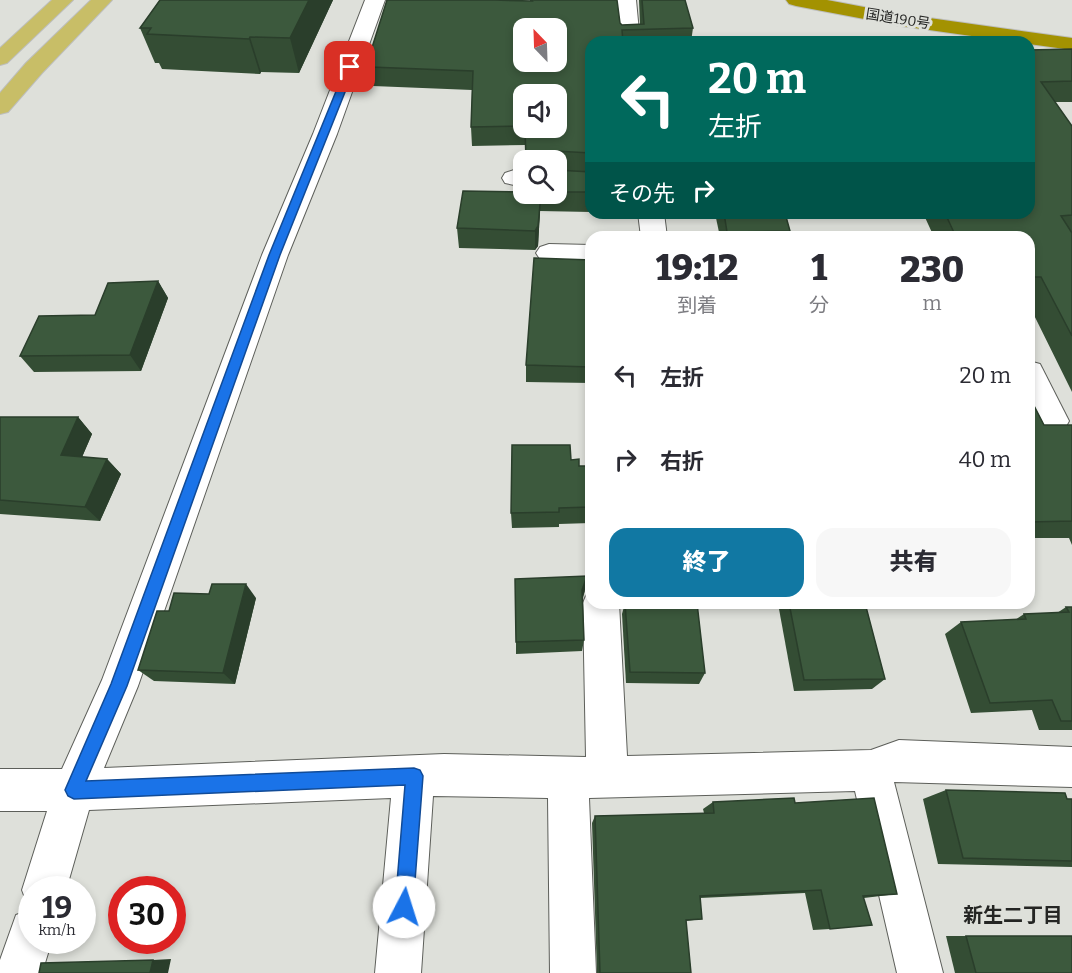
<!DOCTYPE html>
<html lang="ja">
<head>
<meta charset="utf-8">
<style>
	:root { --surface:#fff; --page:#f7f7f7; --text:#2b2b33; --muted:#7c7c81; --accent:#1178a3 }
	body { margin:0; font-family:Bitter,"Noto Sans JP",serif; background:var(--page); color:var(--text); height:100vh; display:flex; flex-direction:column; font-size:22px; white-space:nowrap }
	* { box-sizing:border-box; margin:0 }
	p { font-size:20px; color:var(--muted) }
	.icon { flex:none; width:33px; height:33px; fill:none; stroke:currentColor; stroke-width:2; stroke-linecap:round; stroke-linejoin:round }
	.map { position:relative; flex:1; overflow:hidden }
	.details { position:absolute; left:585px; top:231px; width:450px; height:378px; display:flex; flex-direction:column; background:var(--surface); border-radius:18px; box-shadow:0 3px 9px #0003 }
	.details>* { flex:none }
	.hud { position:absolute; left:585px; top:36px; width:450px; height:183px; border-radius:18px; box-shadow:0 3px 9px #0003; background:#00695c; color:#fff; overflow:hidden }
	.needle { width:39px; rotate:337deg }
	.controls { position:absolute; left:513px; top:18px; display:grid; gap:12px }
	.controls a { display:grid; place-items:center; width:54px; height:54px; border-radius:12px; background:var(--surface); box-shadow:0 3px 9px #0003; font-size:30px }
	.speed { position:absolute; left:18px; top:876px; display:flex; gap:12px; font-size:30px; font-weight:700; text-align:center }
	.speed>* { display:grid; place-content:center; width:78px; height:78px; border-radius:50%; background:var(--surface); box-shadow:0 3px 9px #0003; line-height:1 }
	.speed small { font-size:15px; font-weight:400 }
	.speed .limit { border:9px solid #d22; background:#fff; color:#111 }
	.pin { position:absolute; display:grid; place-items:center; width:51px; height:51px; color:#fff; margin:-26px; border-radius:12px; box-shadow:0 3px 9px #0006 }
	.me { position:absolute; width:66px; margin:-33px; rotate:5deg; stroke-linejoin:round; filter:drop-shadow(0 0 4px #0008) }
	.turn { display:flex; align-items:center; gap:21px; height:126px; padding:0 24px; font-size:27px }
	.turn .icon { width:78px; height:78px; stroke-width:2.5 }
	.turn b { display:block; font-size:42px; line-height:51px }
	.then { display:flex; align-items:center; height:57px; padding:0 24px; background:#0003; gap:12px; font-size:22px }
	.eta { display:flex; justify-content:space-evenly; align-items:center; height:102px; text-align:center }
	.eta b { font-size:36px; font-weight:800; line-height:42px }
	.cta { display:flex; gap:12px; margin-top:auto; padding:12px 24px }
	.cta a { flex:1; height:69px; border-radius:18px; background:var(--accent); color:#fff; font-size:24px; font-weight:800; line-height:69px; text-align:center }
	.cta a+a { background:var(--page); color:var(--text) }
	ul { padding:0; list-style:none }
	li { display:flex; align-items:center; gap:18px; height:84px; padding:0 24px }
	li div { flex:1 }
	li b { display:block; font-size:22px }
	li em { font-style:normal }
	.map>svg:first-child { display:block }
</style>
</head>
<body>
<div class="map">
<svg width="1072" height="973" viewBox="0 0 1072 973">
	<rect width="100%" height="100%" fill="#dee0da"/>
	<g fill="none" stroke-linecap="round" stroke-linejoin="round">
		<defs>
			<g id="minor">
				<polygon points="365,0 385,0 337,134 288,255 138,686 104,768 444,754 586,757 583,603 588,591 591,590 591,603 619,603 627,756 871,750 899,740 1072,747 1072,787 894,782 943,973 897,973 855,791 589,798 596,973 550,973 548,798 433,796 421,973 375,973 391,798 89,810 66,890 32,890 32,907 28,906 22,890 47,811 0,811 0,769 62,769 102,680 262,255 313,134"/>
				<polygon points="616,0 636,0 640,42 620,42"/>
				<polygon points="514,170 524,171 524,187 505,183 502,178 505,173"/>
				<polygon points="638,213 664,213 667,237 641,237"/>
				<polygon points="549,244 591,245 591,263 549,262 540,259 536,253 540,247"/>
				<polygon points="1029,361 1040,364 1069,421 1064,430 1053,433 1042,430 1029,403"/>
				<polygon points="32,909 32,940 52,940 42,973 0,973 0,960 16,915"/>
			</g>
			<g id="major">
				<polygon points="52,0 73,0 7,63 0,65 0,48"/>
				<polygon points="91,0 112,0 42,73 8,112 0,114 0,93 26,63"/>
			</g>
			<polygon id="highway" points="786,0 827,0 901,14 1072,38 1072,50 1029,44 1029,42 1014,42 901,26 796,6 789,4"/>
		</defs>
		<use href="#minor" stroke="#5d5f5a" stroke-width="2"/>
		<use href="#major" stroke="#bdbebd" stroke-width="2"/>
		<use href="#highway" stroke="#bdbebd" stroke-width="2"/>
		<use href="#minor" fill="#fff" fill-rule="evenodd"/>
		<use href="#major" fill="#c8be67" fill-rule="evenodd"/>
		<use href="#highway" fill="#a39201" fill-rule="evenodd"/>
	</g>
	<g fill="#344d34" fill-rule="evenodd">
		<polygon points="160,0 333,0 299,73 261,72 260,74 162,69 159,63 155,63 140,28"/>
		<path d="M639,0H685L693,28L691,42H591V212L540,211L538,246L535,250L459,248L457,228L524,194H556V160H526L525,145L472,146L471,127L472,90L373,86L369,57L620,23L622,25L640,24ZM524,94L556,128H524Z"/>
		<polygon points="1072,49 1072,102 1055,102 1072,126 1072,392 1029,305 1029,237 934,237 923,213 1029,213 1029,50"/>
		<polygon points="717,213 785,213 790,231 788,237 720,237 716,218"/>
		<polygon points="591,260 591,383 526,382 526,365"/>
		<polygon points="158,281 168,298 141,371 34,372 20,356"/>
		<polygon points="1029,396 1044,425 1072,425 1072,545 1069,538 1029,538"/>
		<polygon points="0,417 78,417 92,434 82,457 107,459 121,474 100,521 0,514"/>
		<polygon points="571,460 579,466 591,466 591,523 559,524 559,527 512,528 511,513"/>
		<polygon points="585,590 583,598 584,640 582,651 516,654 516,642"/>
		<polygon points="256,598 235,684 154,681 138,670 169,611"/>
		<polygon points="625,603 697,603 705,673 699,684 626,683 622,614"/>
		<polygon points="783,603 865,603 885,679 872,689 794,691 779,609"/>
		<polygon points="1066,607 1072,607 1072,730 1039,730 1032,710 971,713 945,634 961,622 1015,620 1024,614 1057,613"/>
		<polygon points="946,790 1072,799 1072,867 938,864 923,799"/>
		<polygon points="713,802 795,803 897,894 864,898 830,929 813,930 805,893 700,898 702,919 686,921 691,973 597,973 592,823 595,816 704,813 703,809"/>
		<polygon points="946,936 966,936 1072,973 955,973"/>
	</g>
	<g fill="#2a3e2b">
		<polygon points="309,0 333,0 299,73 290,38"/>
		<polygon points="250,37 261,72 260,74 249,39"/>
		<polygon points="541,194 538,246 535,250 535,231"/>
		<polygon points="158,281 168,298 141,371 130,355"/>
		<polygon points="78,417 92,434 76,471 61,455"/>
		<polygon points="107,459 121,474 100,521 85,507"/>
		<polygon points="587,576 585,590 581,603 582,590"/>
		<polygon points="246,584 256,598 235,684 223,673"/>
		<polygon points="171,959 168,973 150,973 153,960"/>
	</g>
	<g fill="#3c593d" stroke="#2a3e2b" stroke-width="1.5" fill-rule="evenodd">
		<polygon points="160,0 309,0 290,38 250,37 249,39 147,34 151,28 140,28"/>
		<path d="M387,0H492L532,1L531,0H617L620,23L622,25L644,24L642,0H685L693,28L622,30L623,42H591V153L555,151V160H526L525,128H556V94H524V126L471,127L473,71L370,67L373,57H369ZM524,28H556V62H524Z"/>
		<polygon points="1072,49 1072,81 1041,82 1072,126 1072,215 1061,216 1072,233 1072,336 1041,277 1029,277 1029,237 956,237 945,213 1029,213 1029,50"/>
		<polygon points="556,170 591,172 591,192 556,192"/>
		<polygon points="463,191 524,192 524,194 541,194 538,226 535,231 457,228"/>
		<polygon points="724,213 785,213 790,231 727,232"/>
		<polygon points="534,258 591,260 591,367 526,365"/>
		<polygon points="158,281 130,355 20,356 39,316 95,315 108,283"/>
		<polygon points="1029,396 1044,425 1072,425 1072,521 1029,522"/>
		<polygon points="0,417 78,417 61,455 107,459 85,507 0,500"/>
		<polygon points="512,445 570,445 571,460 579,459 579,466 591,466 591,507 559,508 559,512 511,513"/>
		<polygon points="587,576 582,590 584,640 516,642 515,579"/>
		<polygon points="212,584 246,584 223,673 138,670 157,611 169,611 174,593 209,594"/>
		<polygon points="625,603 697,603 705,673 630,672"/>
		<polygon points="789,603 865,603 885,679 804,680"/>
		<polygon points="1066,607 1072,607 1072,721 1061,721 1052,700 990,703 961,622 1026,619 1024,614 1069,612"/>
		<polygon points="946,790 1065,793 1067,799 1072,799 1072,861 963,858"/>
		<polygon points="794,798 795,803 874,798 897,894 863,896 872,925 830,929 821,890 700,896 702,919 686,920 691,973 600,973 595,816 714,813 713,802"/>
		<polygon points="966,936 1072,936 1072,973 976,973"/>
		<polygon points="153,960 150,973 39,973 41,963"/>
	</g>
	<polygon fill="#1a73e8" stroke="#114b97" stroke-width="1.5" points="350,64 355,67 280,255 127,686 86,781 414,768 420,770 423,776 413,907 410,914 404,917 397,914 395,907 405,785 74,799 68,796 65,790 111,684 269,255 346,67"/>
	<g text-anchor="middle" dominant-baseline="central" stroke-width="6" stroke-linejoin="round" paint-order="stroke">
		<g font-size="14" fill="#242523" stroke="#dee0da">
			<text transform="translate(898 19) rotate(9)">国道190号</text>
		</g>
		<g font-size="20" font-weight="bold" fill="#242523" stroke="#dee0da">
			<text x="1013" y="915">新生二丁目</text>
		</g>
	</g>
</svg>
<div class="controls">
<a><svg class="needle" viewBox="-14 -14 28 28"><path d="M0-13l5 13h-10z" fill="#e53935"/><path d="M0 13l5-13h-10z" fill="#7c7c81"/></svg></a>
<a><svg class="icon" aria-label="sound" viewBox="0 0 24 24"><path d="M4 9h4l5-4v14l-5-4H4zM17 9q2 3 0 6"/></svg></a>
<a><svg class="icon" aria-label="search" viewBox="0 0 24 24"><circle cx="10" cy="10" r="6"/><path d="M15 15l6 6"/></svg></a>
</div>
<div class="speed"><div>19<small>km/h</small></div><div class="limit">30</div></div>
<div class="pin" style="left:350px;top:67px;background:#d93025"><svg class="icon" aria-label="arrive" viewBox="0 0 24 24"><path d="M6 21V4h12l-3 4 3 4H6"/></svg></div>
<svg class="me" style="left:404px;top:907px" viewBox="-20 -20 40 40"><circle r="19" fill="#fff"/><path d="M0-13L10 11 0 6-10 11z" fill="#1a73e8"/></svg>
<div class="hud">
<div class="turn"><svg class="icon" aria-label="left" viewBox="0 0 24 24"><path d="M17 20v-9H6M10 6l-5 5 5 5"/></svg><div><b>20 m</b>左折</div></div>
<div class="then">その先<svg class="icon" aria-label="right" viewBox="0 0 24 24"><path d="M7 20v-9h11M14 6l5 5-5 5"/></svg></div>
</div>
<section class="details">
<div class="eta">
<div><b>19:12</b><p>到着</p></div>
<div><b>1</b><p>分</p></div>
<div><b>230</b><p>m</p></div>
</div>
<ul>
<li><svg class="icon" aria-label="left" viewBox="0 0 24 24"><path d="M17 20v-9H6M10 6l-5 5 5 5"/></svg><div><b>左折</b></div><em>20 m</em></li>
<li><svg class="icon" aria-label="right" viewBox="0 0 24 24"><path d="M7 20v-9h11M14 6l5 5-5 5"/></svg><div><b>右折</b></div><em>40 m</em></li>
</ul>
<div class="cta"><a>終了</a><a>共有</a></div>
</section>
</div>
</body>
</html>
